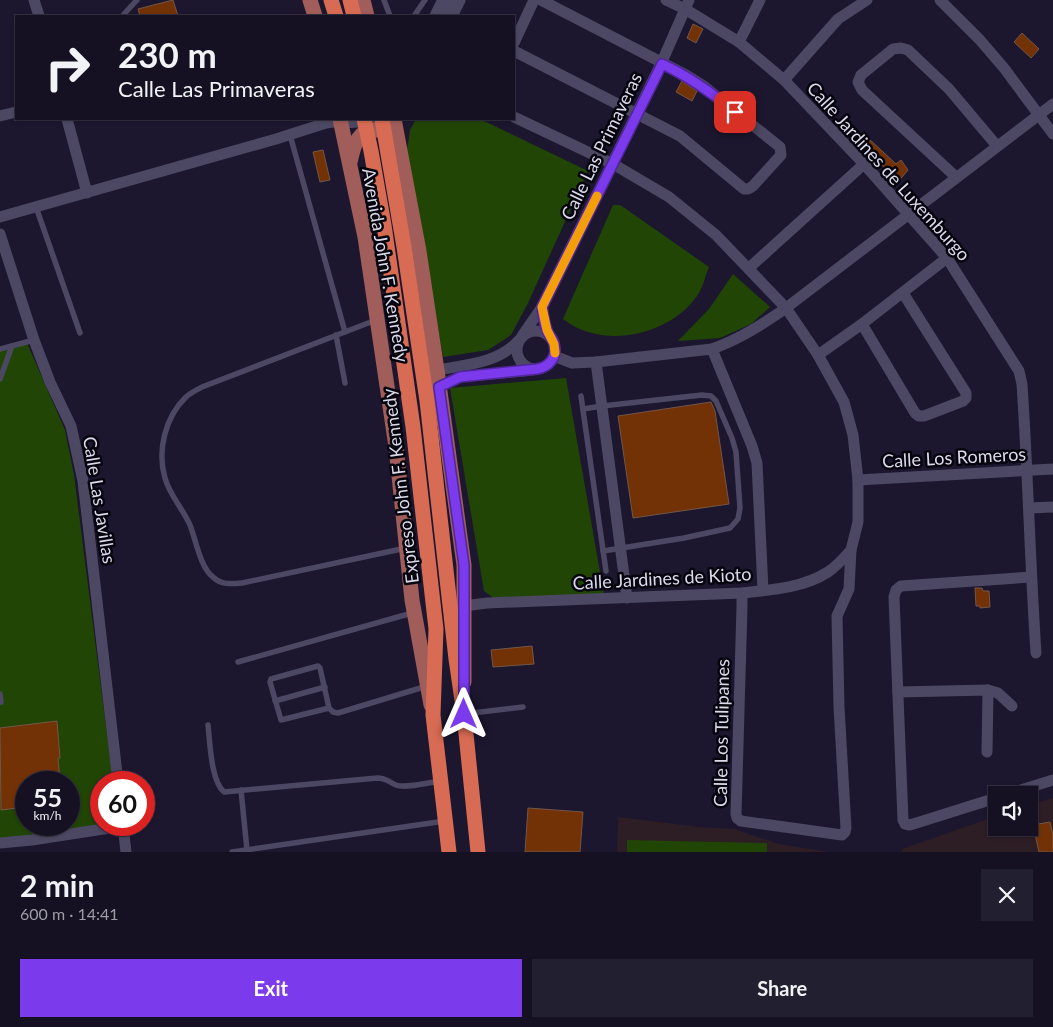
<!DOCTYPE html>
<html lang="en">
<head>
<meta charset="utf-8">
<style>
	:root { --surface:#151123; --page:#221f30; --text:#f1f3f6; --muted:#9d9da6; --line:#343141; --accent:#7c3aed }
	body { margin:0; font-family:Lato,sans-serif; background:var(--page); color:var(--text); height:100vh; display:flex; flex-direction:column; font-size:19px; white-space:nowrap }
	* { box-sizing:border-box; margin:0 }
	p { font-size:16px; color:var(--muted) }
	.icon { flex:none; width:28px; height:28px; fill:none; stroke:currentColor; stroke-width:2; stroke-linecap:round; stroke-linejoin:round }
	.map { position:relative; height:852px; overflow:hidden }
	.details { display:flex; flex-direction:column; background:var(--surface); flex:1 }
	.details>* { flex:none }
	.guide { position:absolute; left:15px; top:15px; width:500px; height:105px; border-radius:0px; box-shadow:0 1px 4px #0004,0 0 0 1px var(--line); background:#151123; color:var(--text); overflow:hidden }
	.controls { position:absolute; left:988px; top:786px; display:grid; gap:10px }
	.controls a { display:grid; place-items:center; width:50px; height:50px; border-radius:0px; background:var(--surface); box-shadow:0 1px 4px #0004,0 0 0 1px var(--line); font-size:25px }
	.speed { position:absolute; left:15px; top:771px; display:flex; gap:10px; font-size:25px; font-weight:700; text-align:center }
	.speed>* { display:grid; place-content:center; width:65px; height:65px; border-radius:50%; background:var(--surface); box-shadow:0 1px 4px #0004,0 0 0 1px var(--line); line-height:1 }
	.speed small { font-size:12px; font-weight:400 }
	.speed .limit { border:8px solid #d22; background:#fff; color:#111 }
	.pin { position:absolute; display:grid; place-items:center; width:42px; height:42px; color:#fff; margin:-21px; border-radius:10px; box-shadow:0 2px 8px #0006 }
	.me { position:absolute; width:55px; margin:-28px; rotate:0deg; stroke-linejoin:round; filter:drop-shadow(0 0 4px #0008) }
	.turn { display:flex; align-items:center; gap:18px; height:105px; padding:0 20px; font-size:22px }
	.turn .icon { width:65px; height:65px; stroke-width:2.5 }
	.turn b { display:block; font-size:35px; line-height:42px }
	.round { display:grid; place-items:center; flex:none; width:52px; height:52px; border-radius:0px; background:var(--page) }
	.overview { display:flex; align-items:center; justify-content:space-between; height:85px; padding:0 20px }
	h1 { font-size:30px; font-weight:700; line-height:38px }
	.button { display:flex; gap:10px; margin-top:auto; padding:10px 20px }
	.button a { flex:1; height:58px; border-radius:0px; background:var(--accent); color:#fff; font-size:20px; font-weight:700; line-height:58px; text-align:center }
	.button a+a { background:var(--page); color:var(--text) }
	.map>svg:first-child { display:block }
</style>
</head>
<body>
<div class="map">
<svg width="1053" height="852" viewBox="0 0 1053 852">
	<rect width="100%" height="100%" fill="#1c172f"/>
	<g fill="#2d1d25">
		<polygon points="1053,798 1053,852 902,852 902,849 996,816 996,828 1029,828 1029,805"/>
		<polygon points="618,817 699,827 734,829 779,844 829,852 617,852"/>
	</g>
	<g fill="#214505" fill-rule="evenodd">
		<polygon points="416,119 480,119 588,171 528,303 511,335 488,350 443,357 407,150 410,130"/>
		<path d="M613,205H620L626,209L709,267C705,276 703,288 697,296C669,336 602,350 563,319Z"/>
		<polygon points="733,274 770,307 751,324 720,338 678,341 709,309"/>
		<path d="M27,343L65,430L74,475L113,782H101V825L0,846V349ZM26,782H69V825H26Z"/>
		<polygon points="566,378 604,595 495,599 484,591 450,388"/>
		<polygon points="627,840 767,843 767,852 627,852"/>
	</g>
	<g fill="#723205" stroke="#735648">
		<polygon points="173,0 178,16 140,16 138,9"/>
		<polygon points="693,24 703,29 696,43 687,38"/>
		<polygon points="1022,33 1039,49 1031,58 1014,42"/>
		<polygon points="682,81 697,91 692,101 676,92"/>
		<polygon points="868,138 896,164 901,160 908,170 896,184 885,175 888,171 861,145"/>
		<polygon points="323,150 330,180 320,182 313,152"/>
		<polygon points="711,402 715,411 729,504 633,518 618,416"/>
		<polygon points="975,588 982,588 983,591 989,591 990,607 980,608 980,606 976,606"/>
		<polygon points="532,646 534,664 493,667 491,650"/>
		<polygon points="57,721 60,758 58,758 60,782 26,782 26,807 1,810 0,728"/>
		<polygon points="528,808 583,812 580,852 525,852"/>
		<polygon points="1050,822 1053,835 1053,852 1039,852 1033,825"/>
	</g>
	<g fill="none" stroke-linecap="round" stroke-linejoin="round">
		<g stroke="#4c4863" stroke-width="5.5">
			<polyline points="384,0 390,16"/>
			<polyline points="124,14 137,0"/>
			<polyline points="414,16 425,0"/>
			<polyline points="290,135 345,332"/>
			<polyline points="36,207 80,333"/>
			<path d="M376,320L202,387C197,390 190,393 186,397C165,417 157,451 165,478C170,496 183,509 190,525C196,540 200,567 213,577C221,585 231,584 242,583L406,548"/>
			<polyline points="336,335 345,383"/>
			<polyline points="0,349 34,340"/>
			<polyline points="0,379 12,346"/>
			<polyline points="581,396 606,571"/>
			<polyline points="583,409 602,406 702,395 711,396 716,401 732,438 736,452 740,508 738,519 730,528 684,538 603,551"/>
			<polyline points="238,662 412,613"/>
			<polyline points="0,694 1,702"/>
			<polyline points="275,701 325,687"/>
			<polyline points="329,708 281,720 270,682 271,679 318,666 320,668 329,708 333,712 338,713 427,686"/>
			<polyline points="464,714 523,707"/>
			<path d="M208,725C210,743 211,781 224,792L377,778C386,778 389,782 396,785C406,789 430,782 441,781"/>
			<polyline points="241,790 247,850"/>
			<polyline points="232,852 445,821"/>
		</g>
		<g stroke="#4c4863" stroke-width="11">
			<polyline points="34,0 39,16"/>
			<path d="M666,0L685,9L739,42L784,80L864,164L947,258L1019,371L1022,384C1028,474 1030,563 1036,653"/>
			<polyline points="940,0 980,40 1004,68 1053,134"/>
			<polyline points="739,42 760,0"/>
			<polyline points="514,43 534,0"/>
			<polyline points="514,51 680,136 744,189 748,189 753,186 781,155 780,147 705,87 686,75 541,0"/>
			<polyline points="784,80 838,19 867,0"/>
			<polyline points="0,116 16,112"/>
			<polyline points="514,117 613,164 669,197 716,235 786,308 818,355 844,402 853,435 858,480 858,522 851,550 849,589 837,616 839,707 846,828 845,832 842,835 741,821 737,818 736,814 742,607 742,593"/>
			<polyline points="67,119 87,193"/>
			<polyline points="956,177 862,90 858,82 861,75 893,49 901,48 908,50 949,89 997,146"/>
			<polyline points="0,217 276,139 326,123 340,121"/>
			<polyline points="0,234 34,340 50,382 71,426 83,481 118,782"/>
			<polyline points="749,268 864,164"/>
			<polyline points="862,324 915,413 919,416 924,416 963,401 966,398 966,393 903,293"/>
			<circle cx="536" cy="350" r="19"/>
			<polyline points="522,336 542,307 549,292 661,64 689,0"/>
			<polyline points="712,349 752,446 757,463 763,590"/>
			<polyline points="818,355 862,324 947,258"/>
			<path d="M554,356L572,363L596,362L712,349C740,339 763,324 786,308L1053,104"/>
			<polyline points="596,362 627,598"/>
			<path d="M437,370C465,365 499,363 518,341"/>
			<polyline points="439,387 460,377 533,370"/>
			<polyline points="858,480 1053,469"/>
			<polyline points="1029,508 1053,507"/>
			<path d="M464,606L487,603L742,593C771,590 803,588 828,572C837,566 844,558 851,550"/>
			<polyline points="898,692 988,690 998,693 1012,706"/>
			<polyline points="987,752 988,690"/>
			<polyline points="1005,795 1053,780"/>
			<polyline points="996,798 910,825 905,824 903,820 894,597 896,590 901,586 1031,577"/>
			<polyline points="123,825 126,852"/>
			<polyline points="0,843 32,840 123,826"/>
		</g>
		<g stroke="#4c4863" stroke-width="15">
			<polyline points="437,16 445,0"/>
			<polyline points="450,16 458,0"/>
			<polyline points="340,121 379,119"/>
		</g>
		<g stroke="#a05d59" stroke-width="15">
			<polyline points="310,0 315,16"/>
			<polyline points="363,0 367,16"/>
			<polyline points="340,119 365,237 396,447 412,600 431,705"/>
			<polyline points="394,119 419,251 437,370 464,565 464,682"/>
			<path d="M350,162C352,155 353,146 358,139C367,126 382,128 392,138"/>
		</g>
		<g stroke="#d86b53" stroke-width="15">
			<polyline points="331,0 336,16"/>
			<polyline points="350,0 354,16"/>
			<polyline points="364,119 371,151 384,225 413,427 436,629 433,715 449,852"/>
			<polyline points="382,119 404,247 427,401 456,659 464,714 478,852"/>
		</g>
	</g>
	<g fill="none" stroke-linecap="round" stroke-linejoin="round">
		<defs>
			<path id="route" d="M464,714V565L439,387L460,377L537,369C549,367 558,357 554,344C553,338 548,335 547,330C544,322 543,315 542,307L662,64C690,77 711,92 735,112"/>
		</defs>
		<use href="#route" stroke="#51269a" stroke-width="12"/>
		<use href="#route" stroke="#7c3aed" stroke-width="9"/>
		<polyline stroke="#f59e0b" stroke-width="9" points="555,353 554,344 547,330 542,307 597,196"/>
	</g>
	<g text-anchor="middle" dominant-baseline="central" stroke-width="5" stroke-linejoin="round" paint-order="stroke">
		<g font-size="18" fill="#dbd9ea" stroke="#06050e">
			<text transform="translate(601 146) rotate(-64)">Calle Las Primaveras</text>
			<text transform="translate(889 171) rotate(48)">Calle Jardines de Luxemburgo</text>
			<text transform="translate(386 265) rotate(80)">Avenida John F. Kennedy</text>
			<text transform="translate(954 457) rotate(-3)">Calle Los Romeros</text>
			<text transform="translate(400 486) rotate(-97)">Expreso John F. Kennedy</text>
			<text transform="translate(100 500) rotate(81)">Calle Las Javillas</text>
			<text transform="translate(662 578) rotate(-3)">Calle Jardines de Kioto</text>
			<text transform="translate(721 733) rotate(-89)">Calle Los Tulipanes</text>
		</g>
	</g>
</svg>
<div class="controls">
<a><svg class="icon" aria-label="sound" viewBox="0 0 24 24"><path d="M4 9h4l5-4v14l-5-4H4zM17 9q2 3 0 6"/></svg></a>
</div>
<div class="speed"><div>55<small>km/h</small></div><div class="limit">60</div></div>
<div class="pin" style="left:735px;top:112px;background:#d93025"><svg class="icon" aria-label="arrive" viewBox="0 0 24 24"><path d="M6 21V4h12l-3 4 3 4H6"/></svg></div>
<svg class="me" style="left:464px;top:714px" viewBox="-20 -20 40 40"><path d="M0-17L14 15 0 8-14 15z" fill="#7c3aed" stroke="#fff" stroke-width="4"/></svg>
<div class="guide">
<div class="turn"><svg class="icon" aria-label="right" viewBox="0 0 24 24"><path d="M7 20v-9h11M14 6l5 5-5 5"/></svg><div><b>230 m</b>Calle Las Primaveras</div></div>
</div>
</div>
<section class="details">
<div class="overview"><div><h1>2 min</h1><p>600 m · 14:41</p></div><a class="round"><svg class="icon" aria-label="close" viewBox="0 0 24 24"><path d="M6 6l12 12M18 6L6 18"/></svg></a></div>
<div class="button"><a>Exit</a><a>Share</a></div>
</section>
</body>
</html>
